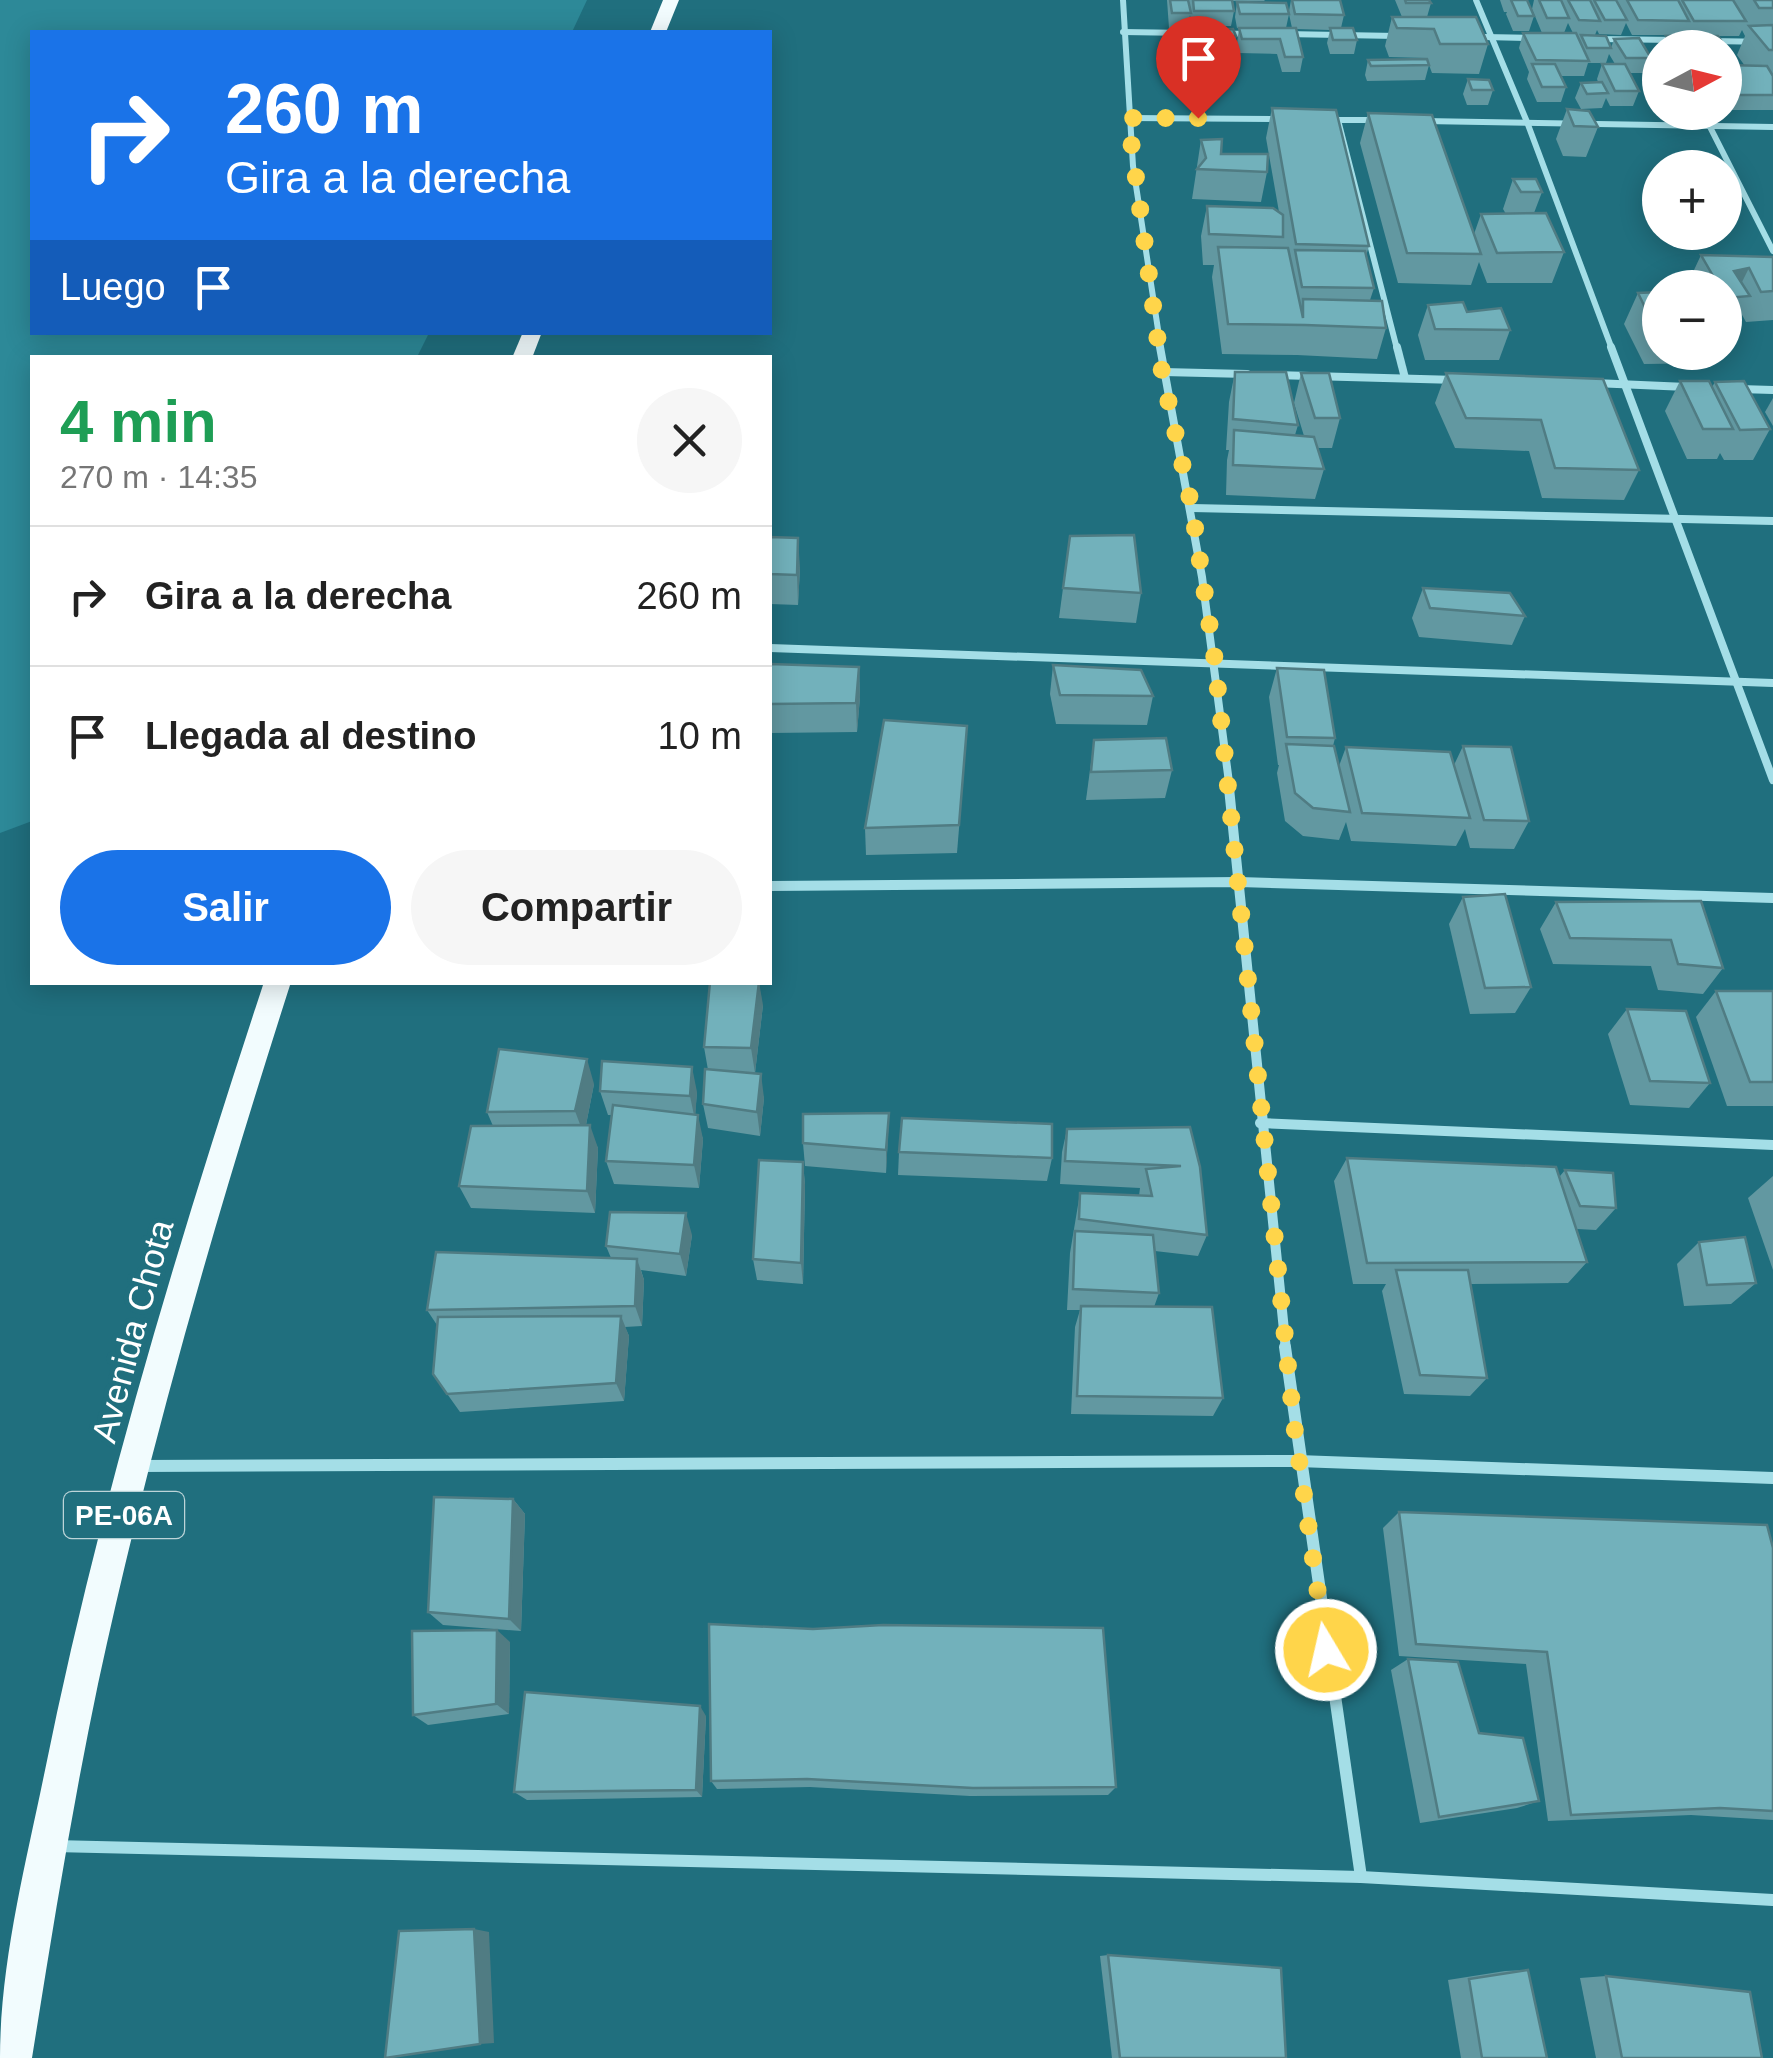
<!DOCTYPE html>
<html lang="es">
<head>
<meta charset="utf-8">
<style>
	:root { --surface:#fff; --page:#f6f6f6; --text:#222; --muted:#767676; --line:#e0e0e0; --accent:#1a73e8 }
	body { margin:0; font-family:Arial,sans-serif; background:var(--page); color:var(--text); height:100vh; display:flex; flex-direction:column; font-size:38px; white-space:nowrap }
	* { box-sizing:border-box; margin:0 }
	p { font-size:32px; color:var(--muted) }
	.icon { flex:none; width:55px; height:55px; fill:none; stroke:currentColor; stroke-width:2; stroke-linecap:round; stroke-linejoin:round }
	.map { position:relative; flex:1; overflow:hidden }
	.sheet { position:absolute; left:30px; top:355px; width:742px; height:630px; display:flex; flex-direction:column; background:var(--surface); border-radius:0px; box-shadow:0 5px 25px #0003 }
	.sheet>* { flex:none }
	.top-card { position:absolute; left:30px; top:30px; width:742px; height:305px; border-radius:0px; box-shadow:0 5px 25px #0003; background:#1a73e8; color:#fff; overflow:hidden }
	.needle { width:65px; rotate:83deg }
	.fabs { position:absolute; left:1642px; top:30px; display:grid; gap:20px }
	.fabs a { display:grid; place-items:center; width:100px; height:100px; border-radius:50%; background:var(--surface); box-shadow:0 5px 25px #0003; font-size:50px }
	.pin { position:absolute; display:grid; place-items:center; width:85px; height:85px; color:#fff; margin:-102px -42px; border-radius:50% 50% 50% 0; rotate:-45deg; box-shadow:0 0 10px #0007 }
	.pin .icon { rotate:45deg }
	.me { position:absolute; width:110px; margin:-55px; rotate:351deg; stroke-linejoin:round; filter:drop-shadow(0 0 8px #0008) }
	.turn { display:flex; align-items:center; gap:35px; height:210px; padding:0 30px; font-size:45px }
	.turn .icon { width:130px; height:130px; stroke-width:2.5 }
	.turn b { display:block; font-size:70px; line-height:85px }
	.then { display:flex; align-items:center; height:95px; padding:0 30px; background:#0003; gap:20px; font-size:38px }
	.round { display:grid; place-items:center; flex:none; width:105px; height:105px; border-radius:52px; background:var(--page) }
	.overview { display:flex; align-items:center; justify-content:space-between; height:170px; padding:0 30px }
	h1 { font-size:60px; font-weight:700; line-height:75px; color:#1e9e55 }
	.primary-button { display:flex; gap:20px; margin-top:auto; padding:20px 30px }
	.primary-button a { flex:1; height:115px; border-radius:60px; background:var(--accent); color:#fff; font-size:40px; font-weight:700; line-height:115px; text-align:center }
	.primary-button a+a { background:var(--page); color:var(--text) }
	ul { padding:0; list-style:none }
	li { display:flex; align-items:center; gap:30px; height:140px; padding:0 30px; border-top:2px solid var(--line) }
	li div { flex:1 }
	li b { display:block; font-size:38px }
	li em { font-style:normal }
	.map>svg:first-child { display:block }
</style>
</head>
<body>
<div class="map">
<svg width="1773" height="2058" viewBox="0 0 1773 2058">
	<rect width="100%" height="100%" fill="#206f7e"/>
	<polygon fill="#2d8998" points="0,0 587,0 572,32 32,32 32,332 429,333 417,357 32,358 32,821 0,833"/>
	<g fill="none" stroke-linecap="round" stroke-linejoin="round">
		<g stroke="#a4dee7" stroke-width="6">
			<polyline points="1123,0 1133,166 1161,349"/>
			<polyline points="1476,0 1527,122 1612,349"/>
			<polyline points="1123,32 1252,34"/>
			<polyline points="1284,34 1397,36"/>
			<polyline points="1484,37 1532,38"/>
			<polyline points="1594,39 1677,40"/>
			<polyline points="1709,41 1773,42"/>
			<polyline points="1128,118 1282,119"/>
			<polyline points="1329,120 1377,120"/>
			<polyline points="1338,120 1397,349"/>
			<polyline points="1424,121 1773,127"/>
			<polyline points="1709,125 1773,251"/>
		</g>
		<g stroke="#a4dee7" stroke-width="8">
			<polyline points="1160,347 1202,577 1230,790"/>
			<polyline points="1397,347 1405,378"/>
			<polyline points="1611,347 1773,780"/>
			<polyline points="1163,372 1247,374"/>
			<polyline points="1274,375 1457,380"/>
			<polyline points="1594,383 1687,387"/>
			<polyline points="1739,389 1773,390"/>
			<polyline points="1192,508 1773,521"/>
			<polyline points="770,648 1773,683"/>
		</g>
		<g stroke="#a4dee7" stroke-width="10">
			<polyline points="1229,788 1286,1350"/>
			<polyline points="770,886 1239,882 1773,898"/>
			<polyline points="1260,1123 1773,1145"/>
		</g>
		<g stroke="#a4dee7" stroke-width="12">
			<polyline points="1285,1347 1361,1877"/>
			<polyline points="139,1466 1298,1461 1773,1478"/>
			<polyline points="54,1846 1361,1877 1773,1900"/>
		</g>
		<g fill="#f2fcfe" fill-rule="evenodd">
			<polygon points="663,0 679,0 666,32 650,32"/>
			<polygon points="523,332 542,332 532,358 512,358"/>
			<path d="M264,982H291C217,1213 149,1447 98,1684C72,1808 52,1933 32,2058H0C0,1964 25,1867 44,1775C98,1506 178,1243 264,982Z"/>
		</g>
	</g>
	<g fill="#6298a1" fill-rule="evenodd">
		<polygon points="1167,0 1265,0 1264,1 1232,1 1234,11 1231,26 1192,26 1190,15 1188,27 1200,39 1198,54 1175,54 1173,42 1175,28 1169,28"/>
		<path d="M1291,0H1340L1344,15L1341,28L1357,40L1354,54H1330L1327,43L1330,30L1296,29L1303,57L1300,72H1282L1277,54L1239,53L1237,43L1239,28H1237L1235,17L1237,2L1289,11ZM1289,14L1292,28H1286Z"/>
		<polygon points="1395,0 1429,0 1431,3 1427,17 1488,44 1479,74 1432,73 1429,65 1425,80 1367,81 1365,75 1368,60 1429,64 1426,58 1389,57 1385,46 1392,17 1402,17"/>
		<polygon points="1500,0 1527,0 1534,16 1529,31 1513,31 1506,14 1507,12 1504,12"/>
		<path d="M1534,0H1773V110H1732L1727,102L1725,108V48H1661L1666,36L1677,35H1632L1626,23L1621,35L1599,34L1597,30L1595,35L1611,48L1614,39L1651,58L1645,73H1630L1639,91L1633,106H1610L1606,98L1602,108L1581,109L1575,98L1581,83L1598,82L1597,79L1602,64H1615L1609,54L1606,63H1588L1584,76H1561L1566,87L1561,102H1537L1527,79L1529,72L1519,48L1523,33H1573L1568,23L1564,33H1542L1532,9ZM1742,30L1745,36L1737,55L1745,66L1728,65L1732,56L1718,36H1739Z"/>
		<polygon points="1205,30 1236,36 1233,51 1205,52 1203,45"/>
		<polygon points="1468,79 1493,90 1488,105 1467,105 1463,94"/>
		<polygon points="1272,108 1369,246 1366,256 1374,288 1370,300 1386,328 1377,359 1297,355 1222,354 1212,277 1214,265 1203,265 1201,236 1207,206 1279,212 1266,138"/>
		<polygon points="1567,109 1598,127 1586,157 1563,156 1556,139"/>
		<polygon points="1368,113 1474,234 1481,214 1506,214 1503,209 1513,179 1542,192 1534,213 1564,252 1552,283 1487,283 1479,262 1471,285 1398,283 1360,143"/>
		<polygon points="1201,140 1221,154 1267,172 1261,202 1192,199"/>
		<polygon points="1701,255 1773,257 1773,320 1746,322 1741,313 1735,327 1730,327 1734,333 1725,350 1725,288 1688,288 1687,285"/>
		<polygon points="1660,292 1660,352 1724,352 1718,363 1644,364 1624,324 1638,293"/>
		<polygon points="1428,305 1467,312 1510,330 1499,360 1425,360 1418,335"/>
		<polygon points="1235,372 1298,425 1295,435 1304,436 1294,403 1301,373 1340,418 1332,448 1318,448 1324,469 1315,499 1226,495 1227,460 1229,450 1226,450 1229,402"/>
		<polygon points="1446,373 1639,470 1624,500 1542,498 1529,451 1455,448 1435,403"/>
		<polygon points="1680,381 1712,387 1715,382 1770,429 1753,460 1724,460 1720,453 1717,459 1687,459 1665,411"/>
		<polygon points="1773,398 1773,426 1765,412"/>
		<polygon points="1070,536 1141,593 1136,623 1059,618"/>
		<polygon points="770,537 800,568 798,605 770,604"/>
		<polygon points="1423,588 1525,616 1512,645 1419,637 1412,618"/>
		<polygon points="770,664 859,667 860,697 857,732 770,733"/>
		<polygon points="1053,665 1153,696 1147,725 1056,724 1050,694"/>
		<polygon points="1277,668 1335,738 1333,746 1339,766 1346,747 1454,765 1463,746 1529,821 1514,849 1470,848 1465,829 1456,846 1351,841 1346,822 1339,840 1303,836 1285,821 1277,773 1279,765 1278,765 1269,697"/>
		<polygon points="1094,740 1172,770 1165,798 1086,800"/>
		<polygon points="965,755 957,853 866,855 865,828"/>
		<polygon points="1463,897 1531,987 1515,1013 1470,1014 1449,924"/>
		<polygon points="1701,901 1723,968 1703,994 1658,990 1651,966 1553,964 1540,929 1556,902"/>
		<polygon points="1716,991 1773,991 1773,1106 1727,1106 1696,1017"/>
		<polygon points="763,1005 755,1073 764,1098 760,1136 708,1128 703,1104 708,1070 704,1047"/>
		<polygon points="1627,1009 1710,1083 1689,1108 1630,1105 1608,1034"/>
		<polygon points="594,1084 586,1125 598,1148 595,1213 471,1208 459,1186 493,1126 487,1112"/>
		<polygon points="600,1091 697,1092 695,1115 703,1139 699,1188 614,1184 606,1161 612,1115 608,1115"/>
		<polygon points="889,1113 886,1173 805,1166 803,1143"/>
		<polygon points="1190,1127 1207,1235 1198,1256 1155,1251 1159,1293 1154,1307 1223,1398 1213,1416 1071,1414 1075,1327 1080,1310 1067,1310 1070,1253 1080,1193 1139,1196 1140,1188 1060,1184 1062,1152 1067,1129"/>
		<polygon points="899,1152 1052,1158 1047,1181 898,1175"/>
		<polygon points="1347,1158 1560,1176 1565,1170 1616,1208 1596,1230 1577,1229 1587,1262 1568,1283 1471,1284 1487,1378 1470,1396 1404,1394 1382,1291 1386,1284 1353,1284 1334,1181"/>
		<polygon points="803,1162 805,1185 803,1284 757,1280 753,1259"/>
		<polygon points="1773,1176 1773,1270 1748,1198"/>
		<polygon points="692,1235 686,1276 641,1270 644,1280 642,1326 625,1327 629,1336 624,1401 460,1412 433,1374 437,1325 427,1310 611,1258 606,1246"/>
		<polygon points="1699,1242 1756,1283 1731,1304 1684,1306 1677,1264"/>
		<polygon points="513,1499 525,1514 521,1631 443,1625 428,1612"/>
		<polygon points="1399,1512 1773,1548 1773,1820 1691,1815 1548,1821 1526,1664 1399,1656 1383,1528"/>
		<polygon points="709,1624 1116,1787 1108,1795 970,1796 810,1787 717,1789 711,1781"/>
		<polygon points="510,1642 509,1714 428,1725 413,1715"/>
		<polygon points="1408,1659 1479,1733 1539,1801 1517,1808 1420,1823 1391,1670"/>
		<polygon points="706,1716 702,1797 527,1800 514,1792"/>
		<polygon points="1108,1955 1286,2058 1112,2058 1100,1956"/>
		<polygon points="1528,1970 1547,2058 1461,2058 1448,1980 1505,1971"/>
		<polygon points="1606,1976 1762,2058 1596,2058 1580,1978"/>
	</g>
	<g fill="#507c83">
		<polygon points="1749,268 1734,298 1734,271"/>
		<polygon points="798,538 800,568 798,605 797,575"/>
		<polygon points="859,667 860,697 857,732 856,703"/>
		<polygon points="759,982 763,1005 755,1073 751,1048"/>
		<polygon points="587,1059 594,1084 584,1135 575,1111"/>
		<polygon points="692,1067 697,1092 695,1120 690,1096"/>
		<polygon points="761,1074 764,1098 760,1136 757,1112"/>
		<polygon points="889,1113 888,1137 886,1173 886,1150"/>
		<polygon points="698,1115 703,1139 699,1188 694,1165"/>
		<polygon points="590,1125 598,1148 595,1213 587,1191"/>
		<polygon points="803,1162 805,1185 803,1284 801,1263"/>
		<polygon points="686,1213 692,1235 686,1276 680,1254"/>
		<polygon points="637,1259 644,1280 642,1326 635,1306"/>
		<polygon points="621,1316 629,1336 624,1401 616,1383"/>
		<polygon points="513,1499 525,1514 521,1631 509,1619"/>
		<polygon points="497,1630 510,1642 509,1714 496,1704"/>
		<polygon points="700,1706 706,1716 702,1797 696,1790"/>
		<polygon points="474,1929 489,1932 494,2043 480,2044"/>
	</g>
	<g fill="#72b1bb" stroke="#507c83" stroke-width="2.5">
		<polygon points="1170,0 1188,0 1191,13 1172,13"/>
		<polygon points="1193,0 1232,0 1234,11 1194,11"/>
		<polygon points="1292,0 1340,0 1344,15 1295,14"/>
		<polygon points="1405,0 1429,0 1431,3 1406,3"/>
		<polygon points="1511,0 1527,0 1534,16 1518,16"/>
		<polygon points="1539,0 1561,0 1569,18 1547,18"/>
		<polygon points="1568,0 1590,0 1600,21 1579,20"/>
		<polygon points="1594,0 1616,0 1627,20 1605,20"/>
		<polygon points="1627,0 1678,0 1689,21 1638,20"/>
		<polygon points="1682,0 1733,0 1746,21 1694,21"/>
		<polygon points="1754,0 1773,0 1773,8 1759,8"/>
		<polygon points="1237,2 1286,3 1289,14 1240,14"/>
		<polygon points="1392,17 1476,17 1488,44 1440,44 1434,29 1397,28"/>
		<polygon points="1773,25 1773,50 1769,50 1749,26"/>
		<polygon points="1175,27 1197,27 1200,39 1178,39"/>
		<polygon points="1239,28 1296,28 1303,57 1285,57 1280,39 1242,39"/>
		<polygon points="1330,28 1353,28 1357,40 1333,40"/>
		<polygon points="1233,29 1236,36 1207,37 1205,30"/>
		<polygon points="1523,33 1576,33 1589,61 1536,60"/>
		<polygon points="1581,35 1606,36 1611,48 1587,48"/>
		<polygon points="1696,35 1705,48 1674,48 1666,36"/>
		<polygon points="1703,36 1718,36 1732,56 1725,56 1725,48 1711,48"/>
		<polygon points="1639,38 1651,58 1626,58 1614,39"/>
		<polygon points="1427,59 1429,65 1371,66 1368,60"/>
		<polygon points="1532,64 1555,64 1566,87 1542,87"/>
		<polygon points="1602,64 1625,64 1639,91 1615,91"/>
		<polygon points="1725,65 1767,66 1773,76 1773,95 1738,95 1725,72"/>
		<polygon points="1468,79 1489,80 1493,90 1472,90"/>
		<polygon points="1602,82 1608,93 1587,94 1581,83"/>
		<polygon points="1272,108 1336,110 1369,246 1296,244"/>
		<polygon points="1567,109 1589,111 1598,127 1574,126"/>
		<polygon points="1368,113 1432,115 1481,254 1407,253"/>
		<polygon points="1222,139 1221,154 1268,154 1267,172 1197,169 1206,158 1201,140"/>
		<polygon points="1513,179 1536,179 1542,192 1521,192"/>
		<polygon points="1207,206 1273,208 1283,215 1283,237 1209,234"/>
		<polygon points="1546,213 1564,252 1497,253 1481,214"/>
		<polygon points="1218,247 1288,248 1303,318 1303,299 1382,301 1386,328 1305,325 1228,324"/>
		<polygon points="1295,250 1365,251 1374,288 1302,287"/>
		<polygon points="1701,255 1773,257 1773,291 1761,292 1749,268 1734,271 1750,296 1726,298 1725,288 1720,288"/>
		<polygon points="1660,292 1660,334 1658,334 1638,293"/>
		<polygon points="1463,302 1467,312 1501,308 1510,330 1435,329 1428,305"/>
		<polygon points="1725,318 1734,333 1725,333"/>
		<polygon points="1235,372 1286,372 1298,425 1233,419"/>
		<polygon points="1301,373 1329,373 1340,418 1315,418"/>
		<polygon points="1446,373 1603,379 1639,470 1555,468 1541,420 1466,418"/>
		<polygon points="1680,381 1709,381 1733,429 1703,429"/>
		<polygon points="1744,381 1770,429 1740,430 1715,382"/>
		<polygon points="1234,430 1314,437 1324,469 1233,465"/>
		<polygon points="1134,535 1141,593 1063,588 1070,536"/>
		<polygon points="770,537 798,538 797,575 770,574"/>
		<polygon points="1423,588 1510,593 1525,616 1430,608"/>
		<polygon points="770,664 859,667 856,703 770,704"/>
		<polygon points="1053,665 1141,670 1153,696 1060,695"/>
		<polygon points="1277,668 1324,670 1335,738 1287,737"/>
		<polygon points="884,720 967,726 959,825 865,828"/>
		<polygon points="1166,738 1172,770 1091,772 1094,740"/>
		<polygon points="1286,744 1334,746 1350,812 1313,808 1295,793"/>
		<polygon points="1463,746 1511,747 1529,821 1484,820"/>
		<polygon points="1346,747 1450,752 1470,818 1362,813"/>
		<polygon points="1505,894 1531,987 1485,988 1463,897"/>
		<polygon points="1701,901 1723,968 1678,964 1671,940 1570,938 1556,902"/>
		<polygon points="710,982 759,982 751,1048 704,1047"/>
		<polygon points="1716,991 1773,991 1773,1082 1750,1082"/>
		<polygon points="1627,1009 1686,1011 1710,1083 1650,1081"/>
		<polygon points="499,1049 587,1059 575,1111 487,1112"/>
		<polygon points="602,1061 692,1067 690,1096 600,1091"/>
		<polygon points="705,1069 761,1074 757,1112 703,1104"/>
		<polygon points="613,1105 698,1115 694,1165 606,1161"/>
		<polygon points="889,1113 886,1150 803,1143 803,1114"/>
		<polygon points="902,1118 1052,1124 1052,1158 899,1152"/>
		<polygon points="590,1125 587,1191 459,1186 471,1126"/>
		<polygon points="1190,1127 1200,1167 1207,1235 1079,1219 1080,1193 1152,1196 1146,1169 1181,1166 1065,1161 1067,1129"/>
		<polygon points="1347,1158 1556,1167 1587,1262 1367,1263"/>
		<polygon points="759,1160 803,1162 801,1263 753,1259"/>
		<polygon points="1565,1170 1613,1173 1616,1208 1580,1206"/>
		<polygon points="610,1212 686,1213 680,1254 606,1246"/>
		<polygon points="1075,1231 1153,1235 1159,1293 1073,1289"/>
		<polygon points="1745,1237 1756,1283 1707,1285 1699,1242"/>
		<polygon points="436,1252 637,1259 635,1306 427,1310"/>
		<polygon points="1396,1270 1468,1270 1487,1378 1420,1375"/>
		<polygon points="1081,1306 1212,1307 1223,1398 1077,1396"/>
		<polygon points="621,1316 616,1383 447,1394 433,1374 438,1317"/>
		<polygon points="434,1497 513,1499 509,1619 428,1612"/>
		<polygon points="1399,1512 1767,1525 1773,1548 1773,1811 1720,1808 1571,1815 1547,1652 1416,1644"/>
		<polygon points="709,1624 813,1629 883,1625 1103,1628 1116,1787 973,1788 807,1779 711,1781"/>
		<polygon points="497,1630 496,1704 413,1715 412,1631"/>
		<polygon points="1408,1659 1458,1662 1479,1733 1523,1738 1539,1801 1439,1817"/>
		<polygon points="525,1692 700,1706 696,1790 514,1792"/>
		<polygon points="474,1929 480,2044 385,2058 399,1931"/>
		<polygon points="1108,1955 1281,1968 1286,2058 1120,2058"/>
		<polygon points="1528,1970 1547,2058 1482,2058 1469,1979"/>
		<polygon points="1606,1976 1750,1992 1762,2058 1622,2058"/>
	</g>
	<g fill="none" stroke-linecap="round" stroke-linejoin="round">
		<polyline stroke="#ffd54a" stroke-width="18" stroke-dasharray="0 32.4" points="1198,118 1128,118 1162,372 1192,508 1215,661 1294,1424 1326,1650"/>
	</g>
	<g text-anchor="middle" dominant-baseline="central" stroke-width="10" stroke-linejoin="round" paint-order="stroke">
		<rect fill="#206f7e" stroke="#bcd4d8" stroke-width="2.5" x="64" y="1492" width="120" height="46" rx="8"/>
		<g font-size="28" font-weight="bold" fill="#fff">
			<text x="124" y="1515">PE-06A</text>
		</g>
		<g font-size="35" fill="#fff" stroke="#206f7e">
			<text transform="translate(132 1331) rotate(-75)">Avenida Chota</text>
		</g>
	</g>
</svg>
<div class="fabs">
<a><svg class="needle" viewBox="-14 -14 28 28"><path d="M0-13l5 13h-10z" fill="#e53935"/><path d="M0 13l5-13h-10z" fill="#767676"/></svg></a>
<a>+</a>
<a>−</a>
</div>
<div class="pin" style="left:1198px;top:118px;background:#d93025"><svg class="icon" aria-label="arrive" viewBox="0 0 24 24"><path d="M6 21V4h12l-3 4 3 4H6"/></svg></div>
<svg class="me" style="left:1326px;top:1650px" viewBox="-20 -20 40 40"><circle r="17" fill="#ffd54a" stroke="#fff" stroke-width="3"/><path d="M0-11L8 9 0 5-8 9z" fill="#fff"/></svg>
<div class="top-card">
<div class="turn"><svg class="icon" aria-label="right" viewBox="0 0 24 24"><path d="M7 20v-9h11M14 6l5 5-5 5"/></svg><div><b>260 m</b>Gira a la derecha</div></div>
<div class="then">Luego<svg class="icon" aria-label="arrive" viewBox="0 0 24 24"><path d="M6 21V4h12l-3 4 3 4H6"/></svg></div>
</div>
<section class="sheet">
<div class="overview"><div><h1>4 min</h1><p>270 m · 14:35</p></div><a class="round"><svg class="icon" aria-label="close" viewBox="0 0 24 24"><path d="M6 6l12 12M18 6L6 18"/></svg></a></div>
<ul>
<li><svg class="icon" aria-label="right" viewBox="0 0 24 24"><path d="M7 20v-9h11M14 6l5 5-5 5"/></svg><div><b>Gira a la derecha</b></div><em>260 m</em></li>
<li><svg class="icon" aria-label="arrive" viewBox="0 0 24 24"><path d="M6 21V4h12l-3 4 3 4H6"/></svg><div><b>Llegada al destino</b></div><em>10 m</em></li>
</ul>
<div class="primary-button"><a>Salir</a><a>Compartir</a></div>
</section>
</div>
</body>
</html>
